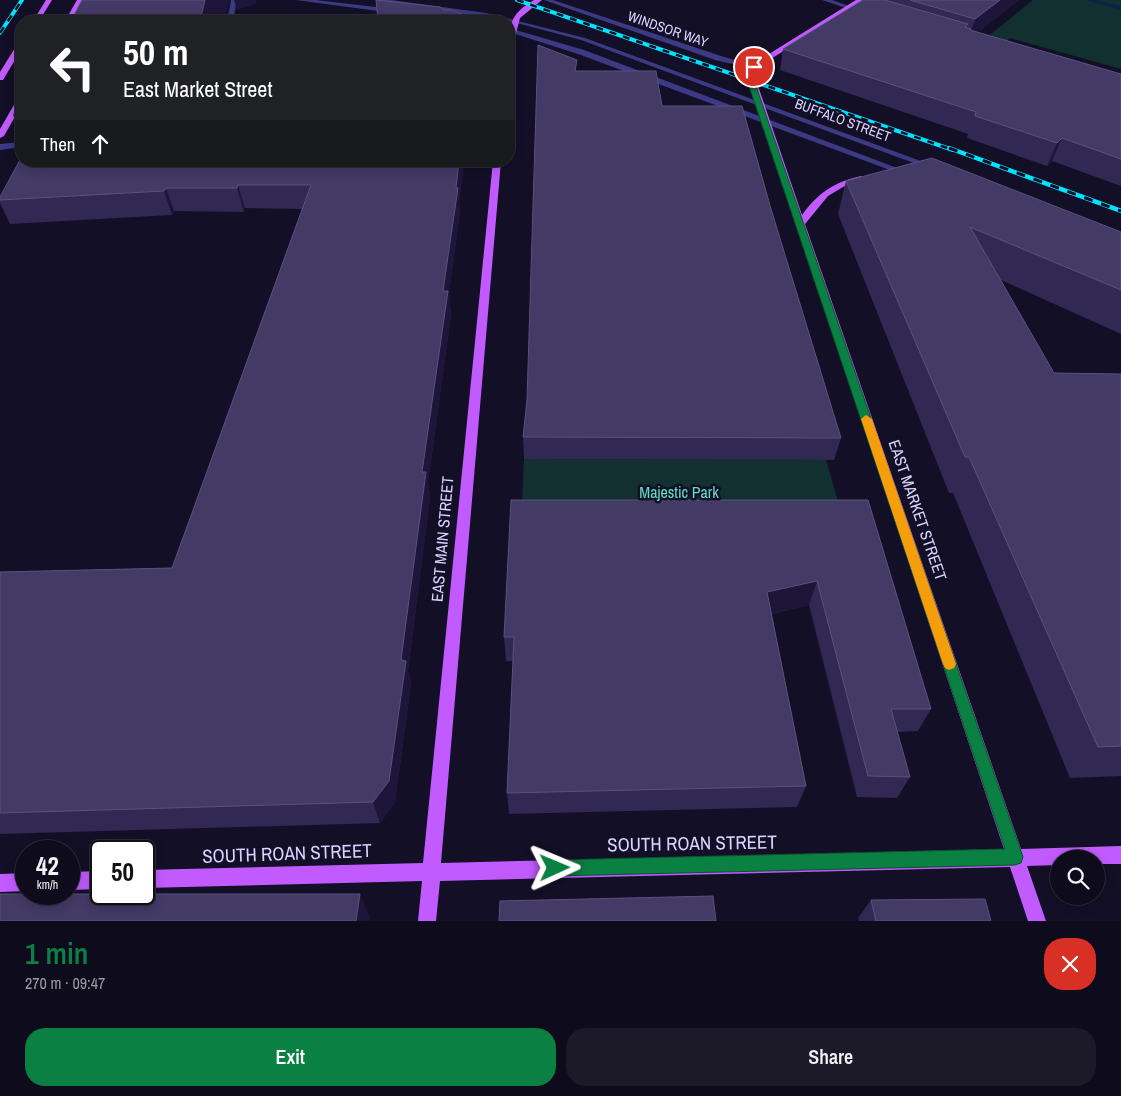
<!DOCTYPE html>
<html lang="en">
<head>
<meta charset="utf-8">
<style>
	:root { --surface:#0e0b1c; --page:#1c1929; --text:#f1f3f6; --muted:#9b9ba3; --line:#2e2b3b; --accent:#0b8043 }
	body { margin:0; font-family:"Archivo Narrow",sans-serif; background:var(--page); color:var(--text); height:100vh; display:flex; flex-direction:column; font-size:19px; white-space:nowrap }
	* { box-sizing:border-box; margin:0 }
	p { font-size:16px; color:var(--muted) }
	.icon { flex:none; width:28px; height:28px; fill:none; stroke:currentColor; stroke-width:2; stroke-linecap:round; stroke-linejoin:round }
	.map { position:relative; height:921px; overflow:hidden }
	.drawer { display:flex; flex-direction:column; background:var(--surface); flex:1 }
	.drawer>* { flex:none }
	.hud { position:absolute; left:15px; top:15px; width:500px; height:152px; border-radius:20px; box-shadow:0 2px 12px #0003,0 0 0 1px var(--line); background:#202124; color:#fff; overflow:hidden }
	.tools { position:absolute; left:1050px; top:850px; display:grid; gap:10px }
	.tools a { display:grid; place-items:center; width:55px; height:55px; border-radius:50%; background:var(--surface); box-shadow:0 2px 12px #0003,0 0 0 1px var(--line); font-size:25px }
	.speed { position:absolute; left:15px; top:840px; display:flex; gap:10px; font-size:25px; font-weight:700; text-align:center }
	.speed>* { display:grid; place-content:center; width:65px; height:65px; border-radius:50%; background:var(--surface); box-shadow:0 2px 12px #0003,0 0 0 1px var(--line); line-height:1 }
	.speed small { font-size:12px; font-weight:400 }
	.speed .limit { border:2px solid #111; border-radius:8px; background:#fff; color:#111 }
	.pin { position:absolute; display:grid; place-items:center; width:42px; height:42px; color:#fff; margin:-21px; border:2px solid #fff; border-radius:50%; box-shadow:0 1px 5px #0007 }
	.me { position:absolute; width:55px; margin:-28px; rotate:89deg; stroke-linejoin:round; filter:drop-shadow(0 0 4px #0008) }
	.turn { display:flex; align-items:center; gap:18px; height:105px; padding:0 25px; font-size:22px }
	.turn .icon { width:65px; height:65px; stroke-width:2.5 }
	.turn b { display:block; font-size:35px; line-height:42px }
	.then { display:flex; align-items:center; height:48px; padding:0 25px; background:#0003; gap:10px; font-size:19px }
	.round { display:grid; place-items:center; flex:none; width:52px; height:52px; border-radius:20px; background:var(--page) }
	.head { display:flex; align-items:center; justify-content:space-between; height:85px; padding:0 25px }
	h1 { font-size:30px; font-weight:600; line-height:38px; color:var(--accent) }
	.cta { display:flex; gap:10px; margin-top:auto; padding:10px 25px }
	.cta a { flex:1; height:58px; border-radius:20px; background:var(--accent); color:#fff; font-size:20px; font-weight:600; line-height:58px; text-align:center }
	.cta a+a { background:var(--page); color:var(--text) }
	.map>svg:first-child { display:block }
</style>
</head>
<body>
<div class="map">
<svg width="1121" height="921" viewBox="0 0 1121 921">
	<rect width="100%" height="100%" fill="#130f26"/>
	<g fill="#12302f">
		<polygon points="1033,0 1121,0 1121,69 1010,38 1004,43 986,38"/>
		<polygon points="524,459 826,460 845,525 521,525"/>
	</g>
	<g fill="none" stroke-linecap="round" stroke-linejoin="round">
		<polygon fill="#0c2248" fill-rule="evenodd" points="1085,0 1096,0 1121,6 1121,10"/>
		<g fill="#3d3a85" fill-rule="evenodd">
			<polygon points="231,0 237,0 233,21 227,21"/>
			<polygon points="296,0 316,0 393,9 396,11 393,13"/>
			<polygon points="374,0 391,0 486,13 585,38 937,167 930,169 581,40 509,21"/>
			<polygon points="544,0 553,0 721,56 758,67 754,69 715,60"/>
			<polygon points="822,0 832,0 863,11 858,12"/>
			<polygon points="509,28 584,50 913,174 906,176 578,54 509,32"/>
			<polygon points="21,142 21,147 0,150 0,144"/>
		</g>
		<g fill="#c25bff" fill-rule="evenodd">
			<polygon points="46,0 52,0 39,21 33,21"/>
			<polygon points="77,0 83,0 71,21 65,21"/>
			<path d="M534,0H542L520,18L513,45L509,47C509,22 512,13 534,0Z"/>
			<path d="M856,0H863L757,68L755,77L802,215C818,193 834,182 861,176L865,179L843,187L828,196L805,224L1021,849L1121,846V864H1096V859H1059V865L1027,866L1046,921H1028L1010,867L440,881L436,921H418L422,881L144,888V870L423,863L493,161H501L441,863L1004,849L747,77L751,65Z"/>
			<polygon points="18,43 21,43 21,50 3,80 0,80 0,72"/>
			<polygon points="18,98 21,98 21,106 4,136 0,138 0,129"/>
			<polygon points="101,871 101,889 69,890 69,872"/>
			<polygon points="26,873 26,891 0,892 0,874"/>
		</g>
		<defs>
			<g id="rail-far1">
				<polyline points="517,0 953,150"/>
				<polyline points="0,33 22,0"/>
			</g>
			<polyline id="rail" points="949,148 1121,211"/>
		</defs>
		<use href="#rail-far1" stroke="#00e5ff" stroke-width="4"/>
		<use href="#rail" stroke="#00e5ff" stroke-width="4.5"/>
		<use href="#rail-far1" stroke="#130f26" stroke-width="2.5" stroke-dasharray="7" stroke-linecap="butt"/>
		<use href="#rail" stroke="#130f26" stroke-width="3" stroke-dasharray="9" stroke-linecap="butt"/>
	</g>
	<g fill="#312854">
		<polygon points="863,0 1019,0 978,32 1121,74 1121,186 1052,161 1047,166 967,138 968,134 780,70 783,49"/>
		<polygon points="577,71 662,106 771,209 841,438 834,460 524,459 523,437"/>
		<polygon points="21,101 21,134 13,115"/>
		<polygon points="21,161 464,161 459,202 460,211 449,293 451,315 428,482 430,497 408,671 411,684 395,802 380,823 0,834 0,572 172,568 302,209 245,208 244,212 174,211 172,215 10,224 0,203 0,197"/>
		<polygon points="846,181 1121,232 1121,334 1001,280 1054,373 1121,374 1121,776 1070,778 953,493 949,493 838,214"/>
		<polygon points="868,500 931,709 918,731 897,732 910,777 897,798 857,797 809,605 771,614 806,786 797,807 509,814 507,793 513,661 506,661 504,637"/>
		<polygon points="871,900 991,921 859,921 858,918"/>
	</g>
	<g fill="#1d163a">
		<polygon points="205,0 230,0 226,14 211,18 210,21 200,21"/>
		<polygon points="234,0 256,0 256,4 237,10"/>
		<polygon points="1000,0 1019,0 968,40 975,19"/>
		<polygon points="1062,138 1052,161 1047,166 1057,143"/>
		<polygon points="459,161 464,161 459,202 460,211 449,293 451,315 428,482 430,497 408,671 411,684 395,802 380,823 373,802 401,660 443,291"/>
		<polygon points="238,185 245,208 244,212 237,188"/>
		<polygon points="166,188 174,211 172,215 164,191"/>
		<polygon points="817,581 809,605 760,616 767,592"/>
		<polygon points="360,894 370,917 369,921 356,921"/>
	</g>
	<g fill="#433a66" stroke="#5a527e">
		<polygon points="82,0 205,0 200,21 71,21"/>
		<polygon points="376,0 440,7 444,10 451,10 480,21 378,21"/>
		<polygon points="863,0 885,0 968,24 965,27 971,29 970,30 1121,74 1121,159 1062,138 1057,143 975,116 976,112 783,49"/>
		<polygon points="910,0 1000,0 975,19"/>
		<polygon points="538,45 577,60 575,71 656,71 662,106 742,106 771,209 841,438 523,437 527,400"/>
		<polygon points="21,101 21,114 13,115"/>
		<polygon points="21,158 21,161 459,161 456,188 458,188 443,291 448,291 422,472 426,472 401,660 406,661 389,781 373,802 0,813 0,572 172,568 311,185 238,185 237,188 166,188 164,191 0,200 0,197"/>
		<polygon points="932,158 1121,232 1121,290 970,227 1054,373 1121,374 1121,746 1098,747 969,457 965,457 846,181"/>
		<polygon points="511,500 868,500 931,709 891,709 910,777 868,776 817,581 767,592 806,786 507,793 514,637 504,637"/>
		<polygon points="0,894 360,894 356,921 0,921"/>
		<polygon points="713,896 716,921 499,921 500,901"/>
		<polygon points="985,899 991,921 876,921 871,900"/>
	</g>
	<path fill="#0b8043" stroke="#07532c" d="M754,65L757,67L754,77L757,89L1023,857L1021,863L1015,865L555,876L550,873L547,868L550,862L555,860L1005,849L750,89C748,80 745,70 754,65Z"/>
	<polygon fill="#f59e0b" points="866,415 872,419 956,664 954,668 949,670 945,668 943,664 861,419"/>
	<g text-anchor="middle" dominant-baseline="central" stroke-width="5" stroke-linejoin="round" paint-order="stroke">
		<g font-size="14" fill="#d9d4ff" stroke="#130f26">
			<text transform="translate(668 29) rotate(19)">WINDSOR WAY</text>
			<text transform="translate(843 120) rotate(20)">BUFFALO STREET</text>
		</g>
		<g font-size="16" fill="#5fe0c0" stroke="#130f26">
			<text x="679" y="492">Majestic Park</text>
		</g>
		<g font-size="16" fill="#d9d4ff" stroke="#130f26">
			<text transform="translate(918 510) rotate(71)">EAST MARKET STREET</text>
			<text transform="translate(442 539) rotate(-85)">EAST MAIN STREET</text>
		</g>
		<g font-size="19" fill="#d9d4ff" stroke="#130f26">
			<text transform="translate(692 843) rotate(-1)">SOUTH ROAN STREET</text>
			<text transform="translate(287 853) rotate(-2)">SOUTH ROAN STREET</text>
		</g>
	</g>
</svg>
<div class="tools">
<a><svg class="icon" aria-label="search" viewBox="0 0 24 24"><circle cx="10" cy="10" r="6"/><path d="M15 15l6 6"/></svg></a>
</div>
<div class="speed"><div>42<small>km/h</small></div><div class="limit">50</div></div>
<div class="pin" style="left:754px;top:67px;background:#d93025"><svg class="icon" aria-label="arrive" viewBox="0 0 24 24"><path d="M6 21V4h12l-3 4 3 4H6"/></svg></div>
<svg class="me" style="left:555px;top:868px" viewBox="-20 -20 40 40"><path d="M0-17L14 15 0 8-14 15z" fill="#0b8043" stroke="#fff" stroke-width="4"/></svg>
<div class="hud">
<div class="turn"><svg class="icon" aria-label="left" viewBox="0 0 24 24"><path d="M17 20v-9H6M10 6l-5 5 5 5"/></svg><div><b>50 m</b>East Market Street</div></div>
<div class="then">Then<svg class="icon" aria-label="ahead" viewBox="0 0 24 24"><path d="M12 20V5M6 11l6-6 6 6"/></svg></div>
</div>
</div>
<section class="drawer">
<div class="head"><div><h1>1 min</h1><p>270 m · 09:47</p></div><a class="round" style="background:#d93025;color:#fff"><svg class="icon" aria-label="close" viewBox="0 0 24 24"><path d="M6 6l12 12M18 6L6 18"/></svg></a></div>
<div class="cta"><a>Exit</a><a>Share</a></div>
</section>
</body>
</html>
